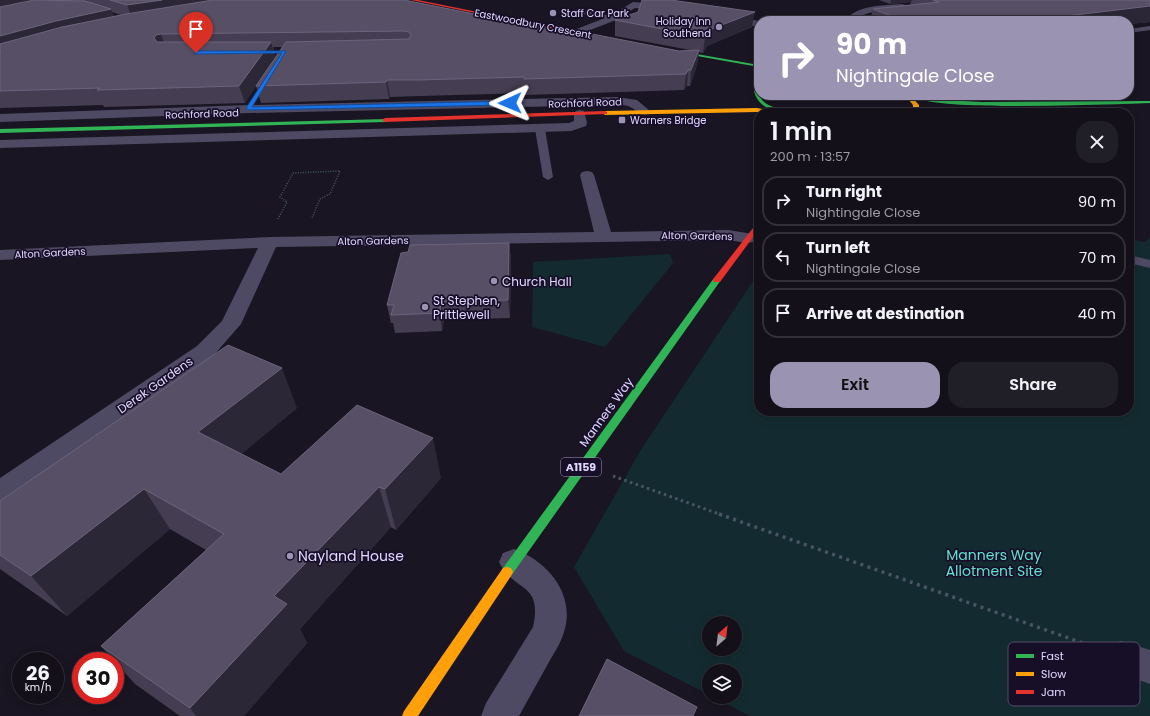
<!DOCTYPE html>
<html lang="en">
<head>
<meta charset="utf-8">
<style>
	:root { --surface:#13101a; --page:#201e27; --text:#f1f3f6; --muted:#9d9da2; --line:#323039; --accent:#9b93b2 }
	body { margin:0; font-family:Poppins,sans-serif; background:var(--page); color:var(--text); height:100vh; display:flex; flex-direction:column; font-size:15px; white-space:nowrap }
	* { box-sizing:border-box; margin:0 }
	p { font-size:13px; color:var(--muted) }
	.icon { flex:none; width:22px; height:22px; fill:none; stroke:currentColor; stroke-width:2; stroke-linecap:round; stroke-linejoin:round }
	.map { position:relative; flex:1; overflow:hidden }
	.details { position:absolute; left:754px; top:108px; width:380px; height:308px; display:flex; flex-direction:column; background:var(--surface); border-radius:16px; box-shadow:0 2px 10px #0003,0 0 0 1px var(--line) }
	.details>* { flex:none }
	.banner { position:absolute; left:754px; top:16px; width:380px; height:84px; border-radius:16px; box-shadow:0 2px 10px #0003,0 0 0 1px var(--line); background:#9b93b2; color:#fff; overflow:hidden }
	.needle { width:26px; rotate:28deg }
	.buttons { position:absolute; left:702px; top:616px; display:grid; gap:8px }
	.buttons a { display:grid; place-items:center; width:40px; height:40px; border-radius:50%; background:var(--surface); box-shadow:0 2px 10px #0003,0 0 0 1px var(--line); font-size:20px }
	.speed { position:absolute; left:12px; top:652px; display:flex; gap:8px; font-size:20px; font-weight:700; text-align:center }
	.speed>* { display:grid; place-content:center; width:52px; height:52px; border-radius:50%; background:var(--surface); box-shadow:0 2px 10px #0003,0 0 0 1px var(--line); line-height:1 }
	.speed small { font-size:10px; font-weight:400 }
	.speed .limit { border:6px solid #d22; background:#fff; color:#111 }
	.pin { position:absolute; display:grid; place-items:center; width:34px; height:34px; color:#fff; margin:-41px -17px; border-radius:50% 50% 50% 0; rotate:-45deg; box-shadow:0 0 4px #0007 }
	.pin .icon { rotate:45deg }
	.me { position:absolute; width:44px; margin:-22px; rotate:269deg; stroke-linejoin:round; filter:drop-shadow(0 0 3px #0008) }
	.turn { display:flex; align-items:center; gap:14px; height:84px; padding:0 16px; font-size:18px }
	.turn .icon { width:52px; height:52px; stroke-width:2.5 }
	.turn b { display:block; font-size:28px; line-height:34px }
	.round { display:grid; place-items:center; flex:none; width:42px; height:42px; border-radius:16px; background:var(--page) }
	.summary { display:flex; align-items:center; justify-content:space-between; height:68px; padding:0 16px }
	h1 { font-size:24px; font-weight:600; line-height:30px }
	.action { display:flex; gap:8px; margin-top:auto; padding:8px 16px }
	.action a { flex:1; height:46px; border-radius:16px; background:var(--accent); color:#111; font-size:16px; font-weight:600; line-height:46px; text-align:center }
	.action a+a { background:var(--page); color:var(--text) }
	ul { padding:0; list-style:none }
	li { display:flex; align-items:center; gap:12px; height:50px; margin:0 8px 6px; padding:0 8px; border:2px solid var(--line); border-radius:16px }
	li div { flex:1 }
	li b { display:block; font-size:15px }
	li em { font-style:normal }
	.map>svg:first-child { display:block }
</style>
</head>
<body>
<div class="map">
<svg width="1150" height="716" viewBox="0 0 1150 716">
	<rect width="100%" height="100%" fill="#191522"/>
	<g fill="#132b30" fill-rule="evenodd">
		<path d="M1150,238V716H750L713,697H735V671H709V695L624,651L574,567L642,448L759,272V411H1129V239L1145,242ZM709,623H735V649H709Z"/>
		<polygon points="670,254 673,263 605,347 532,327 533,262"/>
	</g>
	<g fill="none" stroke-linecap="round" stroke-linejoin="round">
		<polyline stroke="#495464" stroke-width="1.5" stroke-dasharray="1 1.5" stroke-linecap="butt" points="278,219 287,202 280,197 293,173 340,171 330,194 320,199 312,218"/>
		<polyline stroke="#495464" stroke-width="3" stroke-dasharray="2.5 3.5" stroke-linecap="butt" points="613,476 722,515"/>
		<polyline stroke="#495464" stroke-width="3.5" stroke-dasharray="3 4.5" stroke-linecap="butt" points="719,514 1091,646"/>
		<g fill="#4f4a63" fill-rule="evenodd">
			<polygon points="576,9 627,19 630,21 627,23 574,12 574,10"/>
			<polygon points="1150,26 1150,30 1129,33 1129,29"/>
			<polygon points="540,126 545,129 553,177 548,180 543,177 535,129"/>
			<polygon points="1129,255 1150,260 1150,268 1129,263"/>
		</g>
		<g fill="#4f4a63" fill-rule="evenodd">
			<polygon points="633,2 670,5 674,8 670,11 635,8 616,20 580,34 574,34 572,32 574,30 610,16"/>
			<path d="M902,4L905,5L906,7L905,9C893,12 881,10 869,13C858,16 857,21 845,21C857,4 883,6 902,4Z"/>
			<polygon points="724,15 759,21 759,27 721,20 720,18"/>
			<path d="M617,97L637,100L650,111L648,114C640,116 637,110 630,107C627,105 621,105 617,105L249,113L0,122V114L249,105Z"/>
			<polygon points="580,110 584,111 587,123 586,126 571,131 0,148 0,140 569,123 574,121 574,114 576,111"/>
			<polygon points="587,171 592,172 594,175 611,232 728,230 753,234 756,238 753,242 747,243 728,240 276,247 241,324 213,356 10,500 0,503 0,478 197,346 222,321 258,248 0,260 0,250 270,237 594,232 580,175 582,172"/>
			<path d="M514,549C548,561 576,595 564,632C561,643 554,653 549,662C539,680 529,698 519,716H481L486,703L533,627C543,581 514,593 499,562L503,553Z"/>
			<polygon points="1121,641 1150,650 1150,684 1109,669 1104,657 1109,645"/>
		</g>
		<g fill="#30b455" fill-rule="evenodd">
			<polygon points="668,49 759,65 759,67 669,51"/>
			<path d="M757,85H759C759,108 770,103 786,113C772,113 757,105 754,91Z"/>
			<path d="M909,95H917L946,100L982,102L1150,101V103C1101,105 1052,106 1002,106C980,105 927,106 909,95Z"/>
			<polygon points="387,119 387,121 385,122 0,133 0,129"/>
			<polygon points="714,278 717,278 721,280 511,576 507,577 503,576 501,572 503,568"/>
		</g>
		<g fill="#ff9f0a" fill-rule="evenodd">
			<polygon points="905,95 910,95 919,105 919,113 913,113 913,105"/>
			<polygon points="757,108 784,113 757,112 605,115 602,113 605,111"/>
			<polygon points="507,567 511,568 513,572 511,576 418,716 402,716 404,711 503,568"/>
		</g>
		<g fill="#e5322d" fill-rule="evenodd">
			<polygon points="411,0 418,0 616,40 614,41"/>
			<polygon points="605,111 607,112 607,114 385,122 382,120 385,118"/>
			<polygon points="759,222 759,229 720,282 714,282 713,280 714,278 757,223"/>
		</g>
	</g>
	<g fill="#453e52" fill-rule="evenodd">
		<path d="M0,0H28L29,1L34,0H404L581,35L679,51L690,50L615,36V20L752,27L707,46L703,53L699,52L697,65L690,86H687L684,90L525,95V93L420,96L390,97L389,99L261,103L256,86L282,47H273L275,56L245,103L104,107L103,105L0,108ZM112,12L121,15L114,16Z"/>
		<polygon points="879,0 1150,0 1150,22 1129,24 1129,21 870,21 873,9 910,5 911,2 890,4"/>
		<polygon points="509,243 511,260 510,318 444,320 442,331 395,333 393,323 391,323 387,305 408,252"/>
		<polygon points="297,408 241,454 281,474 441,478 396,530 391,527 300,629 307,643 244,716 180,716 135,684 115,662 115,661 114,661 101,646 206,550 170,529 67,616 0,569 0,501"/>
	</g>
	<g fill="#2c2737">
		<polygon points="0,0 28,0 31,6 0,13"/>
		<polygon points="162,0 248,0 132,18 127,5"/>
		<polygon points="891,0 912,0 911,2 890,4"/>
		<polygon points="1150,6 1150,22 1129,24 1129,21 1025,21"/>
		<polygon points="111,9 116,22 0,52 0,36 56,21"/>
		<polygon points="755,12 752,27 707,46 703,53 705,37 709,30"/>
		<polygon points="161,34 166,48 162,50 154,38 156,35"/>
		<polygon points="271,42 275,56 245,103 239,86"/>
		<polygon points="699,50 697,65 690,86 691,70"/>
		<polygon points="688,70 687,86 684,90 686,74"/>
		<polygon points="387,80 390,97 389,99 386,82"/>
		<polygon points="509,243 511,260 510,318 508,300"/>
		<polygon points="441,302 444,320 442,331 440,313"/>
		<polygon points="282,368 297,408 218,473 198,432"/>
		<polygon points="433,438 441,478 396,530 385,489"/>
		<polygon points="379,487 391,527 300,629 307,643 244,716 196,716 190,708 274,596"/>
		<polygon points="144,489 170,529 67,616 31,576"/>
	</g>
	<g fill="#564f65" stroke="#6b647d">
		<polygon points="34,0 85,1 111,9 56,21 0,36 0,7"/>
		<polygon points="110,0 162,0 127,5"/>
		<polygon points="213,0 404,0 581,35 587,33 679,51 699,50 691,70 688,70 686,74 524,79 524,77 418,80 387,80 386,82 256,86 286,42 409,39 411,35 409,32 405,31 161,34 156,35 154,38 157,42 271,42 239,86 97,90 100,88 0,91 0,52 1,52 0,52 0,44 62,27 126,14"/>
		<polygon points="642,0 671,0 755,12 709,30 705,37 615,20 638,12"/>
		<polygon points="933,0 1150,0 1150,6 1025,21 905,21 873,9 939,2"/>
		<polygon points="509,243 508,300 441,302 440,313 391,315 394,305 387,305 401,253 408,252 410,245"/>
		<polygon points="228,345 282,368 198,432 281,474 357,405 433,438 385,489 379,487 274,596 287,604 190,708 101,646 224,534 144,489 31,576 0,555 0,501"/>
		<polygon points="607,659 697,707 693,716 579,716"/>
	</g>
	<polygon fill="#1a73e8" stroke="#114b97" points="196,51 286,51 252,107 510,101 512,103 510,105 249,110 246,108 282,53 194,54"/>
	<g fill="#9b93b2" stroke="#170f28" stroke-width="1.5">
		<circle cx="553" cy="13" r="4"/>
		<circle cx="719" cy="27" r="4"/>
		<rect x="618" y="116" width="8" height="8" rx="2"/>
		<circle cx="494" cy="281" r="4"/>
		<circle cx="425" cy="307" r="4"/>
		<circle cx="290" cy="556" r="4"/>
	</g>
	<g text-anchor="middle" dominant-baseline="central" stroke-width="3.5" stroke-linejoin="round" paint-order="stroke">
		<g font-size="10" fill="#e1d7ff" stroke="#170f28" text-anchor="start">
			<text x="561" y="13">Staff Car Park</text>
			<text x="711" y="21" text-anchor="end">Holiday Inn<tspan x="711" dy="12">Southend</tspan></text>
			<text x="630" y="120">Warners Bridge</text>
		</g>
		<g font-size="10" fill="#e1d7ff" stroke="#170f28">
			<text transform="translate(533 24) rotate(11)">Eastwoodbury Crescent</text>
			<text transform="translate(585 103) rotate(-2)">Rochford Road</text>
			<text transform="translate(202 114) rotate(-2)">Rochford Road</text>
			<text transform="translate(697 236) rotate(1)">Alton Gardens</text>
			<text transform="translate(373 241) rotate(-1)">Alton Gardens</text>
			<text transform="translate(50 253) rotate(-3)">Alton Gardens</text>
		</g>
		<rect fill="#170f28" stroke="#a49bbe" stroke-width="1" x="561" y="458" width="40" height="18" rx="3"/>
		<g font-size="11" font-weight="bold" fill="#e1d7ff">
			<text x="581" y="467">A1159</text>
		</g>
		<g font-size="12" fill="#e1d7ff" stroke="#170f28" text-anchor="start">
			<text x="502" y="281">Church Hall</text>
			<text x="433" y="300">St Stephen,<tspan x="433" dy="14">Prittlewell</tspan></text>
		</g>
		<g font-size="12" fill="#e1d7ff" stroke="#170f28">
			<text transform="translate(155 385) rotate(-35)">Derek Gardens</text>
			<text transform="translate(606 412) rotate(-54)">Manners Way</text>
		</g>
		<g font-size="14" fill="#5fe2d3" stroke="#170f28">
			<text x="994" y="555">Manners Way<tspan x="994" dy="16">Allotment Site</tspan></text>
		</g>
		<g font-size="14" fill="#e1d7ff" stroke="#170f28" text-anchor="start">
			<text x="298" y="556">Nayland House</text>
		</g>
	</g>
	<rect x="1008" y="642" width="132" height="64" rx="6" fill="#170f28" stroke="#544b68" stroke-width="1"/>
	<rect x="1016" y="654" width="18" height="4" fill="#30b455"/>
	<rect x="1016" y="672" width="18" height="4" fill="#ff9f0a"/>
	<rect x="1016" y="690" width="18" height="4" fill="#e5322d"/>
	<g font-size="11" fill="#e1d7ff">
		<text x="1041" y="660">Fast</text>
		<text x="1041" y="678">Slow</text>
		<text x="1041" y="696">Jam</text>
	</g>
</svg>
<div class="buttons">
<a><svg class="needle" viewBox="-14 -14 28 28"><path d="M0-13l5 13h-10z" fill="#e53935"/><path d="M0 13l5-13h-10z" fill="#9d9da2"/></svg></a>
<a><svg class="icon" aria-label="layers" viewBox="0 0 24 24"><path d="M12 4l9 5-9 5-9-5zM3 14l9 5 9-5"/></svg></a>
</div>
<div class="speed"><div>26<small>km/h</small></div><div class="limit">30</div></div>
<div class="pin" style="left:196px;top:53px;background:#d93025"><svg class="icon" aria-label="arrive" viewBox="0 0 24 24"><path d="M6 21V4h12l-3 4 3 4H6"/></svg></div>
<svg class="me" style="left:510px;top:103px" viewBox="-20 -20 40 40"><path d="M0-17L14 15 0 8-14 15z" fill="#1a73e8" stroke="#fff" stroke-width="4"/></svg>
<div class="banner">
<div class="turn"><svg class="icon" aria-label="right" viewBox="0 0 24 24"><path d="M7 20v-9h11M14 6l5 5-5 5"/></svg><div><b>90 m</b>Nightingale Close</div></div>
</div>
<section class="details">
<div class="summary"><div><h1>1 min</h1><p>200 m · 13:57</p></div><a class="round"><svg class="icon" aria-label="close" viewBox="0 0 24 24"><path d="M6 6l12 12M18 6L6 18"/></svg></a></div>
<ul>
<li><svg class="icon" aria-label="right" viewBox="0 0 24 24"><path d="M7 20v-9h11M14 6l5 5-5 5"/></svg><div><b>Turn right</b><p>Nightingale Close</p></div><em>90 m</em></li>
<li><svg class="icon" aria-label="left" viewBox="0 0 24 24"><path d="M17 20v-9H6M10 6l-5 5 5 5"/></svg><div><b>Turn left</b><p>Nightingale Close</p></div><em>70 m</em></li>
<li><svg class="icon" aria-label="arrive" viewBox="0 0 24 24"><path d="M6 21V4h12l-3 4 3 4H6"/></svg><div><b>Arrive at destination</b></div><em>40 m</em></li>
</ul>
<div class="action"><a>Exit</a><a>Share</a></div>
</section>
</div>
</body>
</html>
